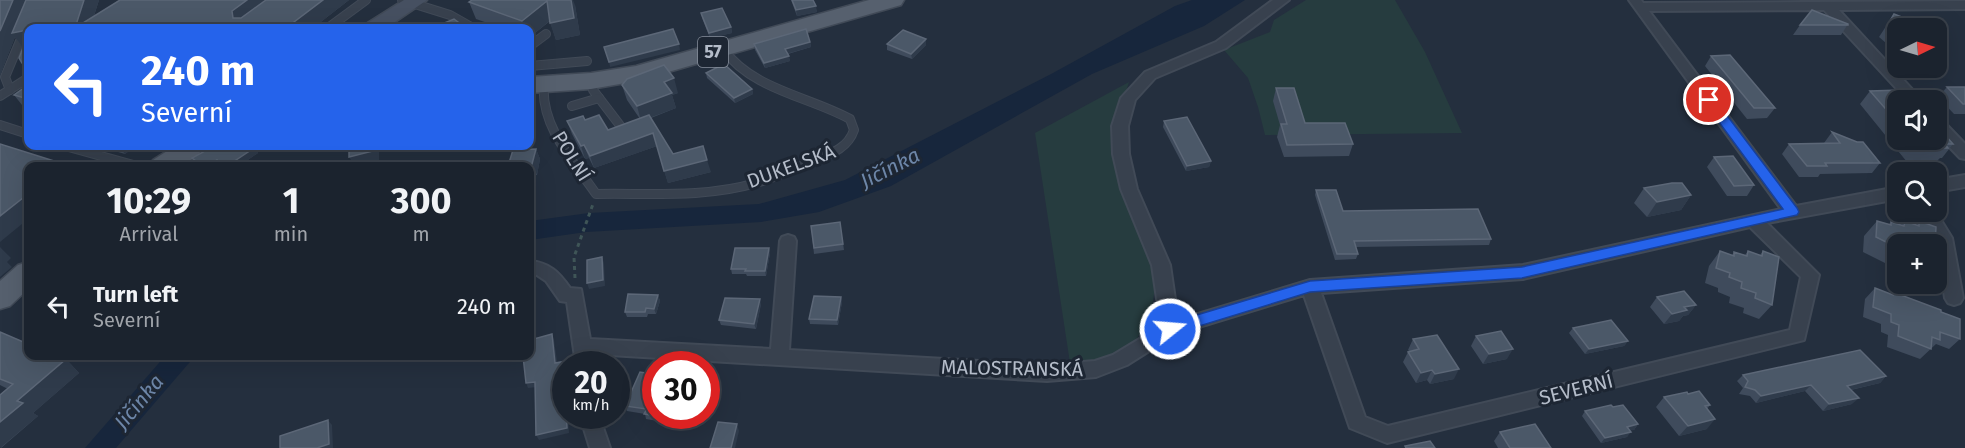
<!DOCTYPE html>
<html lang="en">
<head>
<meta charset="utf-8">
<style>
	:root { --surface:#1b232e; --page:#242b36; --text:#f1f3f6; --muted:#a0a4aa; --line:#39404a }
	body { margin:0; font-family:"Fira Sans",sans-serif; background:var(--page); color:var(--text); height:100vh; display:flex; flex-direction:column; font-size:22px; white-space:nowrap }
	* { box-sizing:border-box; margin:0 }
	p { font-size:20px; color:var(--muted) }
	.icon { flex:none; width:33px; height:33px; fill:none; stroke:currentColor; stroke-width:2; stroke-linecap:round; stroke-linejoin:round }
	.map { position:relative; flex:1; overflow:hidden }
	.side { position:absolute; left:24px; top:162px; width:510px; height:198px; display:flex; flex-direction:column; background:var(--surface); border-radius:12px; box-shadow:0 6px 24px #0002,0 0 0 2px var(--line) }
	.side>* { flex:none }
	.banner { position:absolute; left:24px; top:24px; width:510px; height:126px; border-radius:12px; box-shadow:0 6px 24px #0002,0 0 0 2px var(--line); background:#2563eb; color:#fff; overflow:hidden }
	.needle { width:39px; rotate:85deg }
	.tools { position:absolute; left:1887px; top:18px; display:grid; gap:12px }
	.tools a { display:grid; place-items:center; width:60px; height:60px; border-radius:12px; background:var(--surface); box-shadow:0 6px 24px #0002,0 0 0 2px var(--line); font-size:30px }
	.speed { position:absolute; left:552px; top:351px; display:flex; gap:12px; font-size:30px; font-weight:700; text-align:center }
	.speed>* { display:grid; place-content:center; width:78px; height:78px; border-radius:50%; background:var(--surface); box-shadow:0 6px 24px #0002,0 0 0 2px var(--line); line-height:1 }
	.speed small { font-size:15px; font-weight:400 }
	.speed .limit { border:9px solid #d22; background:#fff; color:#111 }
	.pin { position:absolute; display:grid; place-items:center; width:51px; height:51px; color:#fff; margin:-26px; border:3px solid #fff; border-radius:50%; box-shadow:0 2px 6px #0007 }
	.me { position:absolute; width:66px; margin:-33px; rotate:73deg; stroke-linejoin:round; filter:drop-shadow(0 0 4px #0008) }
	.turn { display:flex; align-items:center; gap:21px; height:126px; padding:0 18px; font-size:27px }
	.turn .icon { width:78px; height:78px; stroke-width:2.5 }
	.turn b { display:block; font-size:42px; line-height:51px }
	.eta { display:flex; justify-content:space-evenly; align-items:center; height:102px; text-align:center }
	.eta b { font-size:36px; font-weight:700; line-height:42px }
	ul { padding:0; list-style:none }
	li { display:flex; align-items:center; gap:18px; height:84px; padding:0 18px }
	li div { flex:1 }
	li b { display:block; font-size:22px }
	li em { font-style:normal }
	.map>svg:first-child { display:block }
</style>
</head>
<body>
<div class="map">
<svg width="1965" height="448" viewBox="0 0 1965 448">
	<rect width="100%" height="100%" fill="#242f3e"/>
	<g fill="#263c3f">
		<polygon points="1306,0 1395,0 1425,52 1462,133 1265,135 1258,107 1248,78 1224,50 1270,32 1274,20"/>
		<path d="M1129,82L1115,126L1154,266C1159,309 1142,355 1094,363C1087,364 1078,363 1070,363L1035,133Z"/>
	</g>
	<g fill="#17263c">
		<polygon points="1192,0 1245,0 1204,26 1092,74 891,186 819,212 761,222 586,232 530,240 530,221 589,213 759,204 845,180 1053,73 1175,6"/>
		<polygon points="165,356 195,356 116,448 85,448"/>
	</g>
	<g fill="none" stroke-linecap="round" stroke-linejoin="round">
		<defs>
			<g id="lane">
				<polyline points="402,0 450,15 473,28"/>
				<polyline points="328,28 366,0"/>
				<polyline points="530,46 546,34"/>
				<polyline points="530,66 587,61"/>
				<polyline points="591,81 593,90 622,128"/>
				<path d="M544,84C540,126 574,162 596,194C649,193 705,198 756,183C774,178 791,170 807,163C826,155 847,151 854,130L850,119C808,96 753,90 723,49"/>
				<polyline points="10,90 5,77 23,34"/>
				<polyline points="0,96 28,78"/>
				<polyline points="572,106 599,98"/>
				<polyline points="0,125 28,134"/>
				<polyline points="65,146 137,166"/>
			</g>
			<g id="street">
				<path d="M1273,0H1289L1226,48L1155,78L1135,100L1128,126L1129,154L1137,189L1170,265L1178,320L1310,280L1523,265L1781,209L1629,0H1641L1643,3L1965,1V9L1839,10L1922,100H1907L1824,10L1649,11L1796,206L1898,187V199L1767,223L1819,275L1804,340L1387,443L1350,428L1304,295L1176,334L1127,365L1096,377L1047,381L593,354L594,364H576L567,302L560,301L546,281L537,275L530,273V261C550,263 559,272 570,288L581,289L590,339L771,349L780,241L782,237L788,235L794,237L796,241L789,350L1047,365L1095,361L1113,355L1161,326L1152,265L1121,189L1113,154L1112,126L1121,98L1145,72L1216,42ZM1750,227L1801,277L1790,330L1388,426L1365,417L1321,293L1523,279Z"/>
				<polygon points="1936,118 1941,119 1965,144 1965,159 1960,158 1936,133"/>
				<polygon points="1965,175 1965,187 1936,192 1936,180"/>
				<polygon points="1920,212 1936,212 1952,238 1963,298 1960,303 1954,305 1948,303 1945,298 1936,238"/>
				<polygon points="580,416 599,416 610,448 590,448"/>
			</g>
			<polygon id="secondary" points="404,0 427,0 386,28 363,28 366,24"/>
			<g id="primary">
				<polygon points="869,0 904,0 901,5 637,81 591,89 530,93 530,77 591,73 636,66"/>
				<path d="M175,146H205C192,167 171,166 149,166L153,160Z"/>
				<polygon points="28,262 28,289 10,306 0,309 0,281 18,265"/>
			</g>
		</defs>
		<use href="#lane" stroke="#414a57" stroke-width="10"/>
		<use href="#street" stroke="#414a57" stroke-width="4"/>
		<use href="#secondary" stroke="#414a57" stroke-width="3"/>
		<use href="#primary" stroke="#414a57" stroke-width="3"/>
		<polyline stroke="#3f5557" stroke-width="3" stroke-dasharray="4 4" stroke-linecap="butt" points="575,278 574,257 593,204"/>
		<use href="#lane" stroke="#38414e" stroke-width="8"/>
		<use href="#street" fill="#38414e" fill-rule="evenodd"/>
		<use href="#secondary" fill="#465061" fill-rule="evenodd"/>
		<use href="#primary" fill="#56606e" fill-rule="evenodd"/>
	</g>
	<g fill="#3f4b5c">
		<polygon points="0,0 99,0 94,16 120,0 349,0 313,28 28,28 28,70 19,58 23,48 15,37 0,75"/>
		<polygon points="791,0 813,0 817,12 797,16"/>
		<polygon points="469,2 575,5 580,35 556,40 550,21 530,37 530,28 502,28 476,19"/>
		<polygon points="701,13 731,27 732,33 710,38 702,18"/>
		<polygon points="1894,14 1898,28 1898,43 1893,49 1879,37"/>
		<polygon points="1848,24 1841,35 1793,35 1800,25"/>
		<polygon points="926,39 926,45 912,59 887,50 887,44"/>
		<polygon points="810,42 811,47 788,54 790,61 765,68 755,50 754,44"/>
		<polygon points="1936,51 1943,57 1936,65"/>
		<polygon points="1711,56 1775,108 1767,118 1747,119 1705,66"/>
		<polygon points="706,73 752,89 753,94 735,103 707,78"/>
		<polygon points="28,85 28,110 26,110 14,95"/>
		<polygon points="622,85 678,93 672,95 676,108 651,118 673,154 711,172 668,183 657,146 594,168 589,158 585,159 572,134 567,121 585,120 608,130 640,119 627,100"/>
		<polygon points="1947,87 1965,87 1965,114 1954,114 1938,97"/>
		<polygon points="1276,88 1305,123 1353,144 1349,156 1284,157 1277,137 1280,125 1273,101"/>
		<polygon points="1870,91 1898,100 1898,140 1936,140 1953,144 1942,158 1940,158 1936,162 1907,162 1860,104"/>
		<polygon points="1164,121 1211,161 1209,167 1186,171 1163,127"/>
		<polygon points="1832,132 1880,163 1872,173 1820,174 1818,177 1799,177 1782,154 1789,144 1824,143"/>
		<polygon points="102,146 136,146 125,154 104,148"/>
		<polygon points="214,146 256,146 253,147 258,153 239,166 200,166 196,163 192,158"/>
		<polygon points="498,146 522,146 498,147"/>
		<polygon points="536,149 540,159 537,175 530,176 530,166 509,166"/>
		<polygon points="1714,157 1754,185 1747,196 1727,196 1707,167"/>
		<polygon points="1644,188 1691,195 1681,210 1647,217 1634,203"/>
		<polygon points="1316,190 1343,211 1491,239 1489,245 1356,247 1358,254 1356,259 1335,260 1315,195"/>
		<polygon points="1877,221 1889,224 1891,222 1901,225 1905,221 1916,225 1919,221 1936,227 1898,244 1898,274 1889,271 1889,265 1863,252 1864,236"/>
		<polygon points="840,222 844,250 814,254 811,226"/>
		<polygon points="769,248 770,253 766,276 747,276 746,274 732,274 731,269"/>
		<polygon points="1720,251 1732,255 1734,252 1745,255 1748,251 1760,255 1763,251 1772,305 1759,319 1743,313 1744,308 1729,303 1730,297 1718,292 1718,288 1705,283 1709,266"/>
		<polygon points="1911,284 1923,284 1920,287"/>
		<polygon points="1875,288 1891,294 1893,292 1941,312 1960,339 1949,349 1936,344 1920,359 1887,347 1888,335 1881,332 1881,324 1863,317 1865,299"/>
		<polygon points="658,295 660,301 656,314 648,314 647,317 627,317 625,312"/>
		<polygon points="841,297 842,302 838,325 810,324 809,319"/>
		<polygon points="1657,297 1696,305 1688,315 1683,316 1679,321 1664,324 1650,307"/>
		<polygon points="761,304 756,329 721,325 719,320"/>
		<polygon points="1573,328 1628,341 1624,346 1585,354 1569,333"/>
		<polygon points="0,332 66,359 79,373 33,413 38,416 1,448 8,389 0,385"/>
		<polygon points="1476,336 1507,359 1483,364 1471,346"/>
		<polygon points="1413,339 1454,379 1430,384 1427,380 1416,383 1403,362 1408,352 1409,351 1408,350"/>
		<polygon points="640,372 667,416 664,422 646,419 645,414 627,411 625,406"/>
		<polygon points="1743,375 1886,376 1880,383 1851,390 1852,404 1823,411 1805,391 1756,403 1750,396 1739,394 1743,388 1737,381"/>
		<polygon points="1688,394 1710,405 1707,409 1707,429 1679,436 1656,407 1664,397"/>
		<polygon points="1613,407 1638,424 1634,430 1630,430 1627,437 1601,443 1582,416 1585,411"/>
		<polygon points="1500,432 1551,448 1498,448 1494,441"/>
	</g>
	<g fill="#2f3b4b">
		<polygon points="13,0 30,0 28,47 23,48 15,37 0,75 0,31"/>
		<polygon points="84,0 99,0 90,28 75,28"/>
		<polygon points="247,0 274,0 241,25 233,18 232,11"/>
		<polygon points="323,0 349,0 313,28 286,28"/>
		<polygon points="571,0 573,0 575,5 580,35 556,40 550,23"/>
		<polygon points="547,1 553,18 530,37 530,28 525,28 522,21"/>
		<polygon points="816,6 817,12 797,16 796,10"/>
		<polygon points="731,27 732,33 710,38 709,33"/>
		<polygon points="926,39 926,45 912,59 911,54"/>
		<polygon points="810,42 811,47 786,54 785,49"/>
		<polygon points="679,44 680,50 610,67 609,62"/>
		<polygon points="789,56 790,61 765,68 764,63"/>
		<polygon points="674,78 678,93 672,95 676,108 641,121 637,106 664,82"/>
		<polygon points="752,89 753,94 735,103 734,98"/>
		<polygon points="530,106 531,111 530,116 531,119 530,124"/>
		<polygon points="653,133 657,146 594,168 590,156"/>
		<polygon points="584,145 589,158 585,159 581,146"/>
		<polygon points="118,146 136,146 125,154"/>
		<polygon points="373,146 379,146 379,162 359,166 355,166 349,157"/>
		<polygon points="254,148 258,153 239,166 227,166"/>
		<polygon points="536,149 540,159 537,175 532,164"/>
		<polygon points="217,160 221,166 206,166"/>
		<polygon points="707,160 711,172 668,183 664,171"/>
		<polygon points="1211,161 1209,167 1186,171 1187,166"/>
		<polygon points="28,194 28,219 0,242 0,216"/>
		<polygon points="1691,195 1681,210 1647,217 1657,202"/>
		<polygon points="0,247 11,258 7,262 12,267 0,277"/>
		<polygon points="769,248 770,253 766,276 765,271"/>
		<polygon points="602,257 604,263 605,286 589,289 587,283"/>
		<polygon points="658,295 660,301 656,314 654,309"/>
		<polygon points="841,297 842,302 838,325 837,320"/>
		<polygon points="760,299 761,304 756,329 754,324"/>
		<polygon points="1696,305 1688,315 1683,316 1679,321 1664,324 1672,314 1684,307"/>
		<polygon points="552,334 554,340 558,368 555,363"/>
		<polygon points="1628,341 1624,346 1585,354 1589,349"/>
		<polygon points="1513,349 1507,359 1483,364 1489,354"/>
		<polygon points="445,356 473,356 448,360"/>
		<polygon points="66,359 79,373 33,413 38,416 0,448 0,422 17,401"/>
		<polygon points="1459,369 1454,379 1430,384 1435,374"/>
		<polygon points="1432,370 1427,380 1416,383 1421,373"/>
		<polygon points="566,376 566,407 564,377"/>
		<polygon points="1886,376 1880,383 1841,392 1847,386"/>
		<polygon points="535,382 537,387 528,388 526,383"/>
		<polygon points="1811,385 1805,391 1756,403 1761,396"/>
		<polygon points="1859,398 1852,404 1823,411 1829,404"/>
		<polygon points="566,416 568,416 569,433 539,440 536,435"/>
		<polygon points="662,416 667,416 664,422 662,417"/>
		<polygon points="1715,419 1707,429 1679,436 1688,426"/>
		<polygon points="328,420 332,425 333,448 317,448"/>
		<polygon points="737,424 739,431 735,448 731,448"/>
		<polygon points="1638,424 1634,430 1623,432 1627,427"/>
		<polygon points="1631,432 1627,437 1601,443 1605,438"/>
	</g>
	<g fill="#4b5868" stroke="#5c6777" stroke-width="1.5">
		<polygon points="0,0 13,0 0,31"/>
		<polygon points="26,0 84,0 75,28 120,0 247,0 232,11 233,18 241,18 266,0 323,0 286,28 28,28 28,30 12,33"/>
		<polygon points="472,0 571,0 574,18 550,23 547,1 522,21 469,2"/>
		<polygon points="792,0 813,0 816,6 796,10"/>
		<polygon points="722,8 731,27 709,33 701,13"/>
		<polygon points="1812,10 1848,24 1848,25 1800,25"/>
		<polygon points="1894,14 1912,21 1907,28 1898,28 1898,36 1887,26"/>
		<polygon points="454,19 466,28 432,28"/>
		<polygon points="673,29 679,44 609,62 604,47"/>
		<polygon points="806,29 810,42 785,49 789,56 764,63 754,44"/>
		<polygon points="903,30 926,39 911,54 887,44"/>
		<polygon points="28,35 28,64 22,63 19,58"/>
		<polygon points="1936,51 1943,57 1936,57"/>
		<polygon points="1730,55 1775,108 1754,108 1711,56"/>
		<polygon points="724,64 752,89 734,98 706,73"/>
		<polygon points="664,65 674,78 664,82 672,93 637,106 622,85 627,79"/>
		<polygon points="28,85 28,99 14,95"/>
		<polygon points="1947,87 1965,87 1965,104 1963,104"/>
		<polygon points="1276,88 1294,88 1305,123 1345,123 1353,144 1287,145 1281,124 1287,124"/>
		<polygon points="1902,90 1908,97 1911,97 1915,100 1898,100 1898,123 1870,91"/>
		<polygon points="599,115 608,130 649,115 673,154 703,146 707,160 664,171 653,133 590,156 584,145 581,146 567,121 583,116 585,120"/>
		<polygon points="1187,117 1211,161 1187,166 1164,121"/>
		<polygon points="1936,125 1953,144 1945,144 1948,148 1918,148 1911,140 1936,140"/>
		<polygon points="1832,132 1857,142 1863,142 1880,163 1825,163 1827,166 1807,166 1789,144 1840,143"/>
		<polygon points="0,144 67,165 64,166 28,166 28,194 0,216"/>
		<polygon points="214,146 251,146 254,148 227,166 225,166 217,160 206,166 203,166 192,158"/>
		<polygon points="349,146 373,146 373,151 349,157"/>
		<polygon points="536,149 532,164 508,166 513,150"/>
		<polygon points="1733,156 1754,185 1734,186 1714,157"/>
		<polygon points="1672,183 1682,183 1691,195 1657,202 1644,188"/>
		<polygon points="1316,190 1336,190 1343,211 1478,209 1491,239 1354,241 1358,254 1337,254"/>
		<polygon points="1877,221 1891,225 1891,222 1904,226 1905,221 1919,226 1919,221 1936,227 1935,244 1898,244 1898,248 1876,237"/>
		<polygon points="840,222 843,244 814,248 811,226"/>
		<polygon points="735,248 769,248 765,271 745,271 746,269 731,269"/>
		<polygon points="1720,251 1734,256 1734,252 1747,256 1748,251 1762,256 1763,251 1779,257 1772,305 1755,298 1756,293 1741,288 1742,282 1729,277 1730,273 1716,268"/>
		<polygon points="602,257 603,280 587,283 587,260"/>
		<polygon points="1875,288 1893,295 1893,292 1941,310 1941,312 1960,319 1960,339 1940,332 1940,340 1932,337 1931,349 1898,336 1899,325 1891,322 1891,314 1873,307"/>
		<polygon points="1684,291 1696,305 1684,307 1687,310 1672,314 1657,297"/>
		<polygon points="628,294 658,295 654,309 646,308 645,312 625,312"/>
		<polygon points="814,296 841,297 837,320 809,319"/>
		<polygon points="725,298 760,299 754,324 719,320"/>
		<polygon points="1611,320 1628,341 1589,349 1573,328"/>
		<polygon points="1501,331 1513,349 1489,354 1476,336"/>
		<polygon points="0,332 28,344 28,356 56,356 66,359 17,401 23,403 0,422 0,395 13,384 0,379"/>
		<polygon points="552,334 555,363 572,360 571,364 566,364 566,376 564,377 567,428 536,435 535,382 526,383 523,356 530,356 530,340"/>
		<polygon points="1437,335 1459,369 1435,374 1432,370 1421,373 1408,352 1419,349 1413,339"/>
		<polygon points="1860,350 1886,376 1847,386 1859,398 1829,404 1811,385 1761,396 1755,390 1745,387 1748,381 1743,375"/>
		<polygon points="670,362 684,363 684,364 669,364"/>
		<polygon points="656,366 656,416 662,416 662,417 644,414 647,409 625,406 640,372 652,374"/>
		<polygon points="1699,391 1710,405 1705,406 1715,419 1688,426 1664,397 1687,392 1688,394"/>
		<polygon points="1611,405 1613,407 1623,405 1638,424 1627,427 1631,432 1605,438 1585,411"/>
		<polygon points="328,420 329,444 317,448 280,448 280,436"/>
		<polygon points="718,422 737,424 731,448 710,448"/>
		<polygon points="1535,424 1551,448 1510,448 1500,432"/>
		<polygon points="1430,441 1435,448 1406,448 1405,446"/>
	</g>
	<polygon fill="#2563eb" stroke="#184099" stroke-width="1.5" points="1709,96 1713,97 1797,208 1799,212 1797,215 1522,278 1310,292 1170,335 1165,333 1163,329 1165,325 1170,323 1310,281 1522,267 1783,209 1705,103 1705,97"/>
	<g text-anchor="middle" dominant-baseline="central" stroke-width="6" stroke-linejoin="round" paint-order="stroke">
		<rect fill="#1d2633" stroke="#878f9c" stroke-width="1.5" x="698" y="37" width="30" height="30" rx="4.5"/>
		<g font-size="18" font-weight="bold" fill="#b4bcc9">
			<text x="713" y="52">57</text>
		</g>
		<g font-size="20" fill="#b4bcc9" stroke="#1d2633">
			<text transform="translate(572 156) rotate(58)">POLNÍ</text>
			<text transform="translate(791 166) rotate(-20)">DUKELSKÁ</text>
			<text transform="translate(1012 368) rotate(1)">MALOSTRANSKÁ</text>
			<text transform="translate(1576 389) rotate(-14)">SEVERNÍ</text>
		</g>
		<g font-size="21" font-style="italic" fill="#6d86a8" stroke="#1d2633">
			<text transform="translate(890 168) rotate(-27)">Jičínka</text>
			<text transform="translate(139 402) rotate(-50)">Jičínka</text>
		</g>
	</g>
</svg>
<div class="tools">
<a><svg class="needle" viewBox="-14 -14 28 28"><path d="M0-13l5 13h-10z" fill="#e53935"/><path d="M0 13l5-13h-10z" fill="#a0a4aa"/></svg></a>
<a><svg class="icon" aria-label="sound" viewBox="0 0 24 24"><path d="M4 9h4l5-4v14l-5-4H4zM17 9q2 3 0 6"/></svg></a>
<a><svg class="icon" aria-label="search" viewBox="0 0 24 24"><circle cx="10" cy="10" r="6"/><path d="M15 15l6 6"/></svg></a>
<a>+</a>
</div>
<div class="speed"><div>20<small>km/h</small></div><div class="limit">30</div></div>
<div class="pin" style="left:1709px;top:100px;background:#d93025"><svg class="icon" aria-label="arrive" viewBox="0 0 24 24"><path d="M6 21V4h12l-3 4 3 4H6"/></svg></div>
<svg class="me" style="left:1170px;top:329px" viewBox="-20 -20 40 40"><circle r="17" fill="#2563eb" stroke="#fff" stroke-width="3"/><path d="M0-11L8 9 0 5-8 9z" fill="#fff"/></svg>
<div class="banner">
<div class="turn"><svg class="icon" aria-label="left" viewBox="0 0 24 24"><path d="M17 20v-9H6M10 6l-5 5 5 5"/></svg><div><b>240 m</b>Severní</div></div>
</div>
<section class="side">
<div class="eta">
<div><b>10:29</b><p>Arrival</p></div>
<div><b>1</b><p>min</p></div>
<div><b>300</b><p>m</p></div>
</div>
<ul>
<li><svg class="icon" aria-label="left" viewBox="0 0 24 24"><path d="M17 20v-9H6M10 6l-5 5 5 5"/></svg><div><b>Turn left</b><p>Severní</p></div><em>240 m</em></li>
</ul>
</section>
</div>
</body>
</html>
